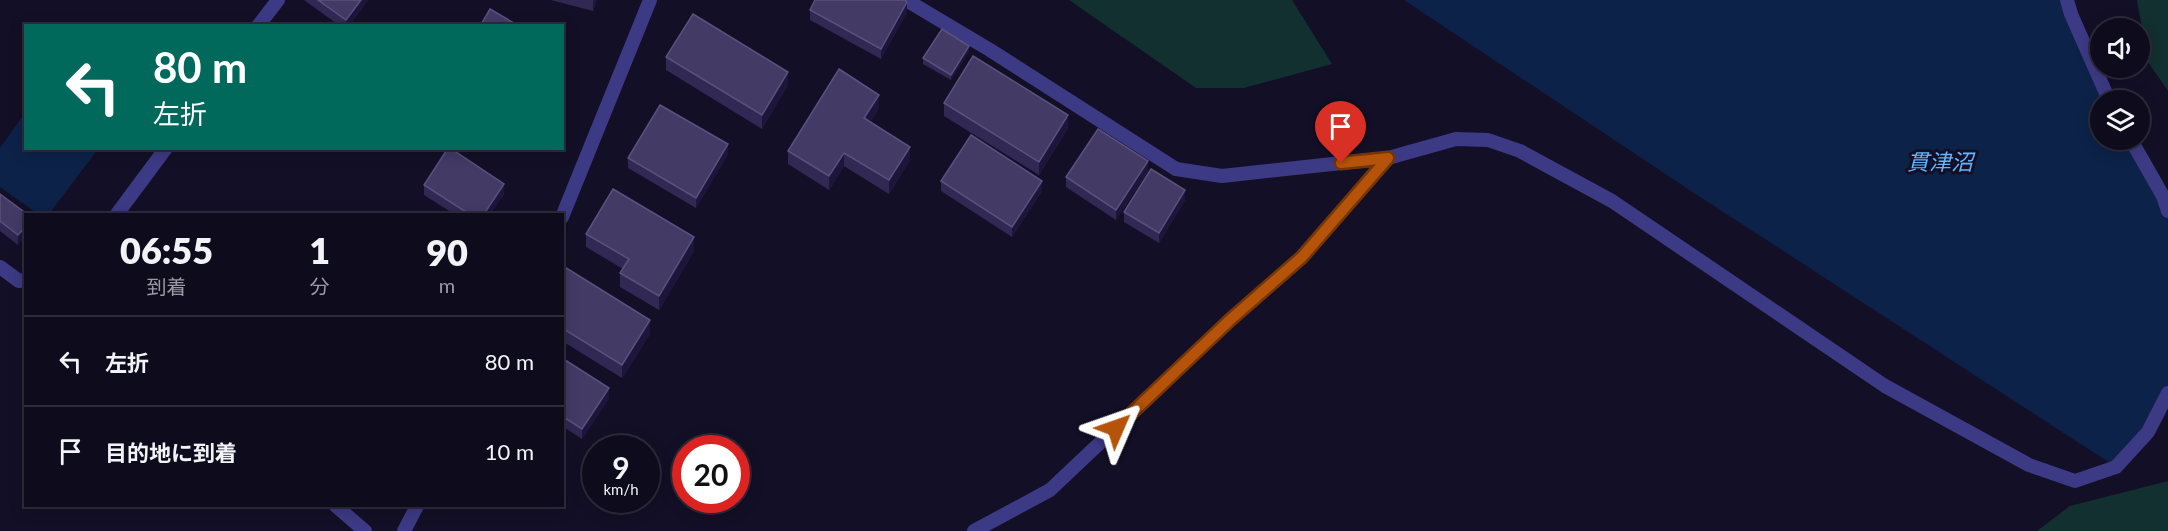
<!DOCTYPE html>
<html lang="ja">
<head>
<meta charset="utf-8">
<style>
	:root { --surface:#0e0b1c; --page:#1c1929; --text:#f1f3f6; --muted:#9b9ba3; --line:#2e2b3b }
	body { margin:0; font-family:Lato,"Noto Sans JP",sans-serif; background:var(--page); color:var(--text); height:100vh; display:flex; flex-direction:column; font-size:22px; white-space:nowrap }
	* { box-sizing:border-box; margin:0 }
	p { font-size:20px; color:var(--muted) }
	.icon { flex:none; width:33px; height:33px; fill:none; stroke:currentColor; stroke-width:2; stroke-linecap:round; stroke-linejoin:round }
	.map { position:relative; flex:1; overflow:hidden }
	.side { position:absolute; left:24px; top:213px; width:540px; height:294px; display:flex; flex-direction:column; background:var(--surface); border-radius:0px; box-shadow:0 3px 15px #0003,0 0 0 2px var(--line) }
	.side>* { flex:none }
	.banner { position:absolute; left:24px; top:24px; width:540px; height:126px; border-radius:0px; box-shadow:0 3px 15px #0003,0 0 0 2px var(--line); background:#00695c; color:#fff; overflow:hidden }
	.fabs { position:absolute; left:2090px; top:18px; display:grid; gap:12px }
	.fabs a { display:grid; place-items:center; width:60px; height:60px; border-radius:50%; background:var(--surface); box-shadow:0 3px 15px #0003,0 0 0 2px var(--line); font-size:30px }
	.speed { position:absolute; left:582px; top:435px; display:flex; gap:12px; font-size:30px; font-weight:700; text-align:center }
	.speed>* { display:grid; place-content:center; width:78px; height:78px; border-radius:50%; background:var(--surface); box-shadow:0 3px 15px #0003,0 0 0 2px var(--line); line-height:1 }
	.speed small { font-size:15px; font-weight:400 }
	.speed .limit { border:9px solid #d22; background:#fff; color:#111 }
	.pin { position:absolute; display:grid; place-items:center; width:51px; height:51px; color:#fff; margin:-62px -26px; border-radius:50% 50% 50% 0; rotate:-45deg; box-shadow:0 0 6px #0007 }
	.pin .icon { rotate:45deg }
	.me { position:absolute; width:66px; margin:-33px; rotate:47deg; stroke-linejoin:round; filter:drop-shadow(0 0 4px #0008) }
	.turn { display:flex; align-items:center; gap:21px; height:126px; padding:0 30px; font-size:27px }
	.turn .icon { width:78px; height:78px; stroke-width:2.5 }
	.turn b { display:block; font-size:42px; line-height:51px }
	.eta { display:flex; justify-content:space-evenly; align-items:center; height:102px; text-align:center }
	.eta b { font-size:36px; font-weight:800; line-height:42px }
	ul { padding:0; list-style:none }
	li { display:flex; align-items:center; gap:18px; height:90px; padding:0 30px; border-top:2px solid var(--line) }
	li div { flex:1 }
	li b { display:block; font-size:22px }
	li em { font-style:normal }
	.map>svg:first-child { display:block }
</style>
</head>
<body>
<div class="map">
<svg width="2168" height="531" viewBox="0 0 2168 531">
	<rect width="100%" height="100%" fill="#130f26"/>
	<g fill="#12302f">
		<polygon points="1069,0 1292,0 1332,64 1244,88 1196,88"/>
		<polygon points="2137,0 2168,0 2168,91 2148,62"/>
		<polygon points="2168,481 2168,531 2037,531 2070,506"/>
	</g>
	<g fill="#0c2248">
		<polygon points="1404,0 2065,0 2109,100 2100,100 2100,140 2131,140 2168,211 2168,404 2116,467 1691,191"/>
		<polygon points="25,113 26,148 98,149 49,214 38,214 0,187 0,148"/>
	</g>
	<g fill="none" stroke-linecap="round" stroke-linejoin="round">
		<g stroke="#3d3a85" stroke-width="14">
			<polyline points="906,0 990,50 1176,169 1222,176 1388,158 1456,139 1488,140 1520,151 1612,201 1885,386 2029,465 2075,481 2116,467 2148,432 2168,393"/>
			<polyline points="2067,0 2071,14 2109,100"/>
			<polyline points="258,26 278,0"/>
			<polyline points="2131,140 2163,196 2168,211"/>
			<polyline points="117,214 166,148"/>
			<polyline points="562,217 650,0"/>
			<polyline points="0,267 19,281 26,280"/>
			<polyline points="336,506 365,531"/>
			<polyline points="404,531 417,506"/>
			<polyline points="974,531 1050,490 1230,320 1302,257 1388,158"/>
		</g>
	</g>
	<g fill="#312854">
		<polygon points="304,0 368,0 349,26 340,26"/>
		<polygon points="551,0 597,0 593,11"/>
		<polygon points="810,10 907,12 881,59 810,20"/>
		<polygon points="969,51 951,80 923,64 923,58"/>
		<polygon points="666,57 788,85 762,129 666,70"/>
		<polygon points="944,103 1068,128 1039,175 944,116"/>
		<polygon points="879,108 870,122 910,160 889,194 844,166 829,190 788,164 788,151"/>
		<polygon points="728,154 696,208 628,168 628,158"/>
		<polygon points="1148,171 1116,220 1066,187 1066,177"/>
		<polygon points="941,181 1042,191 1012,237 941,191"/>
		<polygon points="424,185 504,194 490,214 454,214 424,195"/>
		<polygon points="0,194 27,214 18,245 0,231"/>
		<polygon points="1185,200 1159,243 1124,222 1124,212"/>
		<polygon points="586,234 694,251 659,310 620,287 620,273 623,269 586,247"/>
		<polygon points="562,267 650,334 622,378 562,341"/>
		<polygon points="562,358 609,398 582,439 562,426"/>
	</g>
	<g fill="#1d163a">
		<polygon points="361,0 368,0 349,26 346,26 346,20"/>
		<polygon points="594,0 597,0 593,11 593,1"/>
		<polygon points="907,2 907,12 881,59 881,49"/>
		<polygon points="969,46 969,51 951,80 951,75"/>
		<polygon points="565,52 565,65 562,70 562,56"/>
		<polygon points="788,72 788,85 762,129 762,115"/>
		<polygon points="879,95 879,108 864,131 864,118"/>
		<polygon points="1068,115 1068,128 1039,175 1039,162"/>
		<polygon points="728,144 728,154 696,208 696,198"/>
		<polygon points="910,147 910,160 889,194 889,180"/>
		<polygon points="844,153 844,166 829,190 829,176"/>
		<polygon points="1148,161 1148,171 1116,220 1116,210"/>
		<polygon points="1042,181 1042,191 1012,237 1012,227"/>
		<polygon points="504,184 504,194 490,214 484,214"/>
		<polygon points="1185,190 1185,200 1159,243 1159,233"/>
		<polygon points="26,226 26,236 18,245 18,235"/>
		<polygon points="694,237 694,251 659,310 659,296"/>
		<polygon points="650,320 650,334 622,378 622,365"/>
		<polygon points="609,388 609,398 582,439 582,429"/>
	</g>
	<g fill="#433a66" stroke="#5a527e" stroke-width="1.5">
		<polygon points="318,0 361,0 346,20"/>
		<polygon points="815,0 904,0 907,2 881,49 810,10"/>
		<polygon points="490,9 519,26 480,26"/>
		<polygon points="693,14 788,72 762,115 666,57"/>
		<polygon points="942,29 969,46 951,75 923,58"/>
		<polygon points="973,56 1068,115 1039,162 944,103"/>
		<polygon points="839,69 879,95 864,118 910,147 889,180 844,153 829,176 788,151"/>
		<polygon points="660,105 728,144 696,198 628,158"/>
		<polygon points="1098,129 1148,161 1116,210 1066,177"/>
		<polygon points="971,135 1042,181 1012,227 941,181"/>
		<polygon points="448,148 450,148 504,184 484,214 469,214 424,185"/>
		<polygon points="1151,169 1185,190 1159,233 1124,212"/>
		<polygon points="613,189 694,237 659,296 620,273 629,259 586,234"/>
		<polygon points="0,194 27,214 26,214 26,226 18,235 0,221"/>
		<polygon points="563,266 650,320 622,365 562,328 562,267"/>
		<polygon points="562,358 609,388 582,429 562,416"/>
	</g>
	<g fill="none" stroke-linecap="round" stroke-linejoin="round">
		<defs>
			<polyline id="route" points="1116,428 1230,320 1302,257 1388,158 1341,163"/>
		</defs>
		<use href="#route" stroke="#753606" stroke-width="15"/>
		<use href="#route" stroke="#b45309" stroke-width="10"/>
	</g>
	<g text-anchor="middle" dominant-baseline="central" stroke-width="6" stroke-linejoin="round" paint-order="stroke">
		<g font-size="22" font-style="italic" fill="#62b6ff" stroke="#130f26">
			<text x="1940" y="161">貫津沼</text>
		</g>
	</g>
</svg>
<div class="fabs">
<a><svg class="icon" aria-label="sound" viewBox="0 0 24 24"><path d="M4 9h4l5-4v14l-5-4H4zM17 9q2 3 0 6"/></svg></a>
<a><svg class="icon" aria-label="layers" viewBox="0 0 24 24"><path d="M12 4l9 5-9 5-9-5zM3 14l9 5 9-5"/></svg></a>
</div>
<div class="speed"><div>9<small>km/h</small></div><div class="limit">20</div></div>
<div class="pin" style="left:1341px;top:163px;background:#d93025"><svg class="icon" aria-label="arrive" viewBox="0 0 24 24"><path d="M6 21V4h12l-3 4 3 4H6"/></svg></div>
<svg class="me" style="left:1116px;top:428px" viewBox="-20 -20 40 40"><path d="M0-17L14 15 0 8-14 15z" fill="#b45309" stroke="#fff" stroke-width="4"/></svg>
<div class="banner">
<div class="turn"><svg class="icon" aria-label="left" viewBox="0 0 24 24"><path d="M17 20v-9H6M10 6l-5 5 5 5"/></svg><div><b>80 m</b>左折</div></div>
</div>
<section class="side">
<div class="eta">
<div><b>06:55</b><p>到着</p></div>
<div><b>1</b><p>分</p></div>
<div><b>90</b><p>m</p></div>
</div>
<ul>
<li><svg class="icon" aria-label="left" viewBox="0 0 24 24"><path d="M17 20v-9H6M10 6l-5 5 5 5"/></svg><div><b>左折</b></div><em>80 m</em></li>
<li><svg class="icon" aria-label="arrive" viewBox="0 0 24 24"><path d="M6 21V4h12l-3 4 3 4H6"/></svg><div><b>目的地に到着</b></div><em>10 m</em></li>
</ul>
</section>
</div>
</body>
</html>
